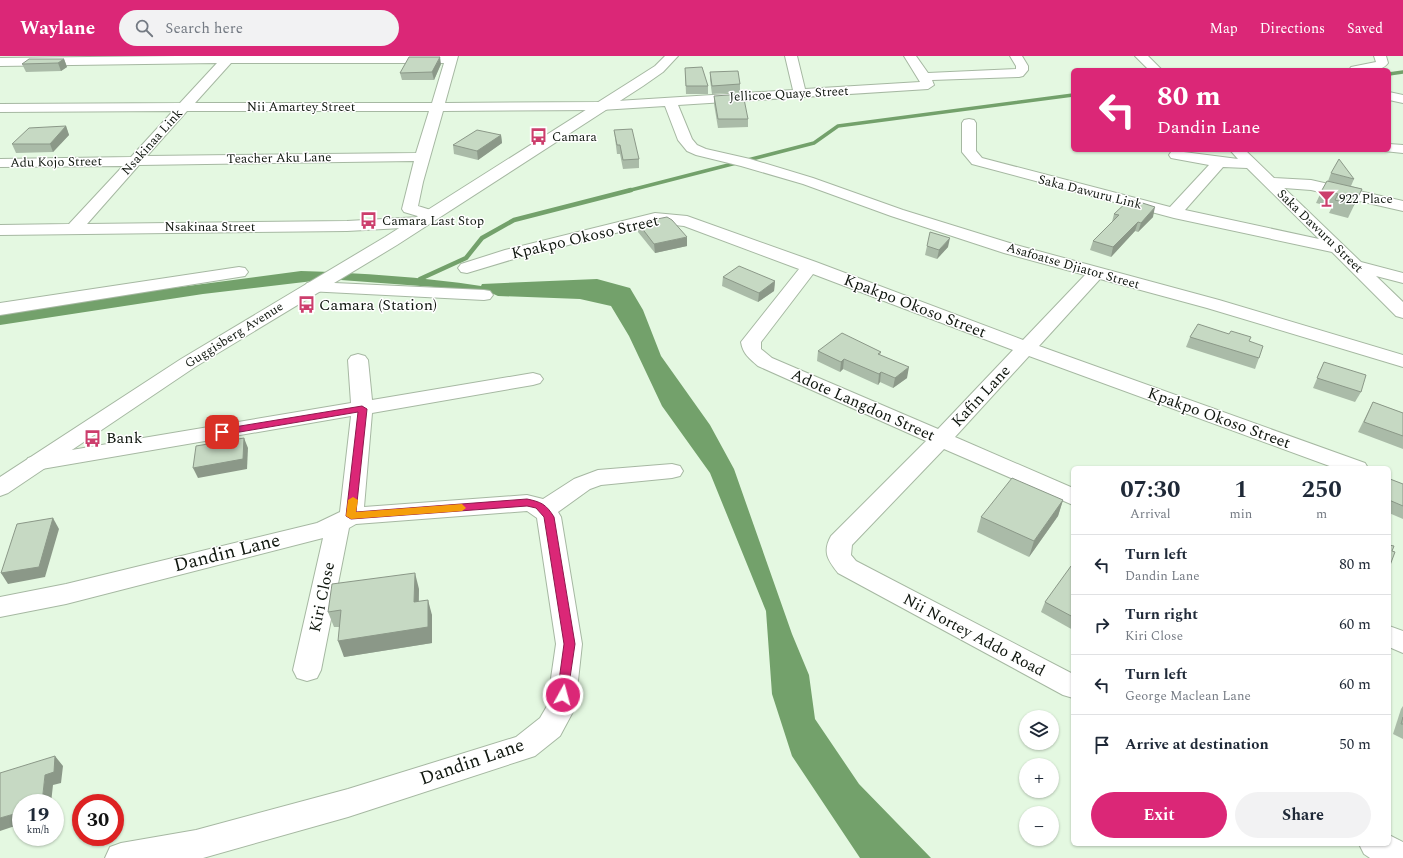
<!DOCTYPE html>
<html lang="en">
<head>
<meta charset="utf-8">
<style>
	:root { --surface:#fff; --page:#f2f2f3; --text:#1f2937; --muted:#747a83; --line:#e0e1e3; --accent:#db2777 }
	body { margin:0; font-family:Spectral,serif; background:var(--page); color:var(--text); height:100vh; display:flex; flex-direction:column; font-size:15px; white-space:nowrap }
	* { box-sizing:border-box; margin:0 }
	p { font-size:13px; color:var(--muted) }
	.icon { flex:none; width:22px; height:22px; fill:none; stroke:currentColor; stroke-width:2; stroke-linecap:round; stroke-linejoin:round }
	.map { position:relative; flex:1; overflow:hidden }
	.details { position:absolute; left:1071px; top:410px; width:320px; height:380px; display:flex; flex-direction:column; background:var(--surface); border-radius:6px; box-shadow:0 1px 3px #0004 }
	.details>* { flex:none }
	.banner { position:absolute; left:1071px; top:12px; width:320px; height:84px; border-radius:6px; box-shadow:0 1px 3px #0004; background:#db2777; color:#fff; overflow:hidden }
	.controls { position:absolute; left:1019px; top:654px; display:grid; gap:8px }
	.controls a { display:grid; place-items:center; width:40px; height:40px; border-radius:50%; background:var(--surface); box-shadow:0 1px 3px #0004; font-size:20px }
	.speed { position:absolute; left:12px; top:738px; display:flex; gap:8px; font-size:20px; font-weight:700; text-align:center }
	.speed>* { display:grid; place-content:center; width:52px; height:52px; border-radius:50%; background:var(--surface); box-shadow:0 1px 3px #0004; line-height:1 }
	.speed small { font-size:10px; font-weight:400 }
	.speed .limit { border:6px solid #d22; background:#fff; color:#111 }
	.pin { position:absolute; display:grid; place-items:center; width:34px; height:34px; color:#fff; margin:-17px; border-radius:8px; box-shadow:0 2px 6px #0006 }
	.me { position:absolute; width:44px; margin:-22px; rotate:7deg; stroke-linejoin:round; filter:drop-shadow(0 0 3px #0008) }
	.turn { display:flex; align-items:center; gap:14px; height:84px; padding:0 20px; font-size:18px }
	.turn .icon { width:52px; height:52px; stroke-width:2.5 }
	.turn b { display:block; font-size:28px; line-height:34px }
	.eta { display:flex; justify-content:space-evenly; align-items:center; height:68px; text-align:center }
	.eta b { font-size:24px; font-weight:700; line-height:28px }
	.primary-button { display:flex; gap:8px; margin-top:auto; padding:8px 20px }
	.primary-button a { flex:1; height:46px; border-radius:24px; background:var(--accent); color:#fff; font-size:16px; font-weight:700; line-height:46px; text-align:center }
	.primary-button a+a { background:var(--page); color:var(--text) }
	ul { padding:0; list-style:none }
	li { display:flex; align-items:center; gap:12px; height:60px; padding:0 20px; border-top:1px solid var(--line) }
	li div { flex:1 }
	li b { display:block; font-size:15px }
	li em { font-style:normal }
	header { display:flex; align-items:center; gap:24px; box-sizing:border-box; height:56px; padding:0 20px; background:var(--accent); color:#fff }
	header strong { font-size:19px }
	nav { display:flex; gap:22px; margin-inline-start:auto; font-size:14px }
	.search { width:280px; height:36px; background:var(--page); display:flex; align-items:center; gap:10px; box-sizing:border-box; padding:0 14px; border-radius:22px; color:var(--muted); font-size:15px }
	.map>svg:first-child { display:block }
</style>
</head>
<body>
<header>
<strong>Waylane</strong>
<div class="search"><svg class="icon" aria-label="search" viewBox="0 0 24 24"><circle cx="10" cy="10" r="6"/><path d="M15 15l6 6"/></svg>Search here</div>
<nav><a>Map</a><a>Directions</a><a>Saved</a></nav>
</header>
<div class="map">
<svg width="1403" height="802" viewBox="0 0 1403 802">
	<rect width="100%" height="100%" fill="#e4f8e1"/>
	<path fill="#73a16b" d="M301,215C362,217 422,221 481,230L482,228L597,223L630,232L643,254L661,300L710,369L734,413L792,578L809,619L815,663L859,728L931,802H860L792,700L772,638L766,555L710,417L662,350L629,280L611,250L580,243L498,240L487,235L341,224L313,225L203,238L0,269V258L142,236Z"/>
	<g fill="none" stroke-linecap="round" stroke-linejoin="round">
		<g stroke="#73a16b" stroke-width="3.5">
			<polyline points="1389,18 1403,16"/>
			<polyline points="627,135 814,87 838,70 1073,39"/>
		</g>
		<polyline stroke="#73a16b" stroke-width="4.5" points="420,223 466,202 482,182 514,164 631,134"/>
		<defs>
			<g id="minor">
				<path d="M177,0H458L445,47L601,46L793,34L785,0H797L805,33L920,26L904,0H916L928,17L1016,13V10L1010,0H1022L1028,10V14L1023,20L1019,21L932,24L934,29L928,33L678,49L692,83L697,89L706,93L750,103L813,122L903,154L1016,189L1219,244L1403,299V311L1207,252L1100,223L1039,290L1365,407L1368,412H1335L1029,300L955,381L1073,432V449L944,393L852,489L851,499L856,505L1073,618V642L1063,639L838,517C828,504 822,496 831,480L926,385L758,310C749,302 743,298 741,286L799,213L684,170L655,167L517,202L467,217L461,216L458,212L461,208L505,194L655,157L687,160L816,206L1023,284L1085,219L1004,197L891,160L803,128L741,110L696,99L687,95L678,84L665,50L601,54L443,55L423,126L418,150L437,156L439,159L437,162L431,164L404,156L402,153L414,105L139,109L87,168L347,165L420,161L426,163L428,166L426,169L420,171L347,175L0,179V169L69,168L123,110L0,111V103L131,101L173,55L0,56V48L180,47L217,7L0,10V2ZM231,7H444L432,47H195ZM187,55H429L416,97L147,100ZM813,218L1013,294L938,373L772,302L761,293V286Z"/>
				<polygon points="1135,0 1148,0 1162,14 1149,14"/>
				<path d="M1374,0H1386L1388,7C1380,18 1361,14 1349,14L1351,11L1376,6Z"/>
				<polygon points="1389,36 1403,39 1403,47 1389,44"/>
				<path d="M969,63L974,64L976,67V95L982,102L1170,151L1209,109L1171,102L1169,99L1171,96L1176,95L1238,103L1230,94H1245L1274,122L1311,124L1403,145V155L1311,134L1284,132L1361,206L1403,217V227L1376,220L1403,246V262L1396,260L1332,196L1174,162L972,108L962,96V67L964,64ZM1223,111L1247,112L1319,183L1185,154Z"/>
				<polygon points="1389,88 1403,89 1403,97 1384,95 1389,94"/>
				<polygon points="239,211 245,212 248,216 245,220 0,259 0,247"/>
				<polygon points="313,226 484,234 490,235 493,239 490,243 484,244 307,235 304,231 307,227"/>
				<polygon points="358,298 365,300 368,304 372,344 533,317 540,319 543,323 540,327 533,329 372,357 364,451 527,439 543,443 574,423 598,414 672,408 680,410 683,415 680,420 672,422 601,429 590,433 558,456 561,461 582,588 575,652 560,680 535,700 348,761 203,802 105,802 110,791 121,787 196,774 348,733 516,681 540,662 547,650 556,588 537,462 527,455 356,468 349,472 321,614 317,622 307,625 297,622 293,614 323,482 66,548 0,561 0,541 66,528 317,467 340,456 351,360 36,414 28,412 25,407 28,402 36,400 351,347 348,304 351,300"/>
				<polygon points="1389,570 1403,575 1403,597 1389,591"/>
				<polygon points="1389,779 1403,786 1403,802 1370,802 1364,798 1359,788 1389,788"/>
			</g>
			<polygon id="major" points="665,0 678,0 663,16 643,30 397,189 195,311 8,437 0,440 0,421 181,303 385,181 633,24 655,10"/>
		</defs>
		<use href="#minor" stroke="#a6b8a2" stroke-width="2"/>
		<use href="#major" stroke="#a6b8a2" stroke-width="2"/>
		<use href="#minor" fill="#fff" fill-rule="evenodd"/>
		<use href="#major" fill="#fff" fill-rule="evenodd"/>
	</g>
	<g fill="#aabba8">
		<polygon points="64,3 67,11 61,15 26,16 22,8"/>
		<polygon points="441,8 434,24 402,24 400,17"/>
		<polygon points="685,12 708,30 708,38 686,38"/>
		<polygon points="710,16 740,28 740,36 712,38 710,24"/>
		<polygon points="714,40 748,63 748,71 718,72 714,48"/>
		<polygon points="66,70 69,79 53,96 16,97 12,88"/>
		<polygon points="614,74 639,103 639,112 623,113 620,98 617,98"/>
		<polygon points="501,79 502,87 478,104 454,98 453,89"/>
		<polygon points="1331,117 1354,123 1351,130 1362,133 1348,162 1329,157 1332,151 1316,147 1322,134 1328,125"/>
		<polygon points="1114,158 1153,161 1138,176 1135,175 1111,201 1090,194 1093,185 1112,166"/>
		<polygon points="638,167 687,190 655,197 638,176"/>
		<polygon points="927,190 948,191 937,203 925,199"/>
		<polygon points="723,221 775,225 774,235 758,246 722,230"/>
		<polygon points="1190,281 1249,285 1259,302 1255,313 1186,291"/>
		<polygon points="818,295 881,296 880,299 907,322 893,332 880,326 878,329 843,313 840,316 817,305"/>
		<polygon points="1324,306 1361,336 1355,346 1313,332"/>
		<polygon points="1373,346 1403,357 1403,393 1358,376"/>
		<polygon points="1390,423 1403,428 1403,463 1389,457 1389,425"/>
		<polygon points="1063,444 1058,460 1029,501 977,476 981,461"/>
		<polygon points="1073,511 1073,574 1041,556 1045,546"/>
		<polygon points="419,533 419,545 432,559 432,587 344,601 339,571 334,571 328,556"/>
		<polygon points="1403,650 1403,683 1393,678 1401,653"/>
	</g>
	<g fill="#8b9888">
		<polygon points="440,1 441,8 434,24 432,16"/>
		<polygon points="64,3 67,11 61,15 58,7"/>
		<polygon points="66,70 69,79 53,96 50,88"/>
		<polygon points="501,79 502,87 478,104 477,95"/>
		<polygon points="1155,151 1153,161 1138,176 1141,167"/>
		<polygon points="1138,166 1135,175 1111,201 1113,191"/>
		<polygon points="687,181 687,190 655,197 654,188"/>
		<polygon points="950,182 948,191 937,203 939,194"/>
		<polygon points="775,225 774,235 758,246 759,237"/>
		<polygon points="844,303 843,313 840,316 841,306"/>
		<polygon points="909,311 907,322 893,332 895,322"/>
		<polygon points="881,316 880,326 878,329 879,318"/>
		<polygon points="244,382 248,392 247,413 198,422 193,412"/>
		<polygon points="1063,444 1058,460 1029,501 1034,485"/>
		<polygon points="53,462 59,473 45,521 8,528 1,517"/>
		<polygon points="415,517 419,533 418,561 414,546"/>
		<polygon points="428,544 432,559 432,587 344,601 338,585"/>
		<polygon points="55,700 63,710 61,727 53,729 51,747 42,747 45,719"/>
		<polygon points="21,756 21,768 0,775 0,762"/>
	</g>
	<g fill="#c6d9c3" stroke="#8b9888">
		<polygon points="409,1 440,1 432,16 400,17"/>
		<polygon points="29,3 64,3 58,7 22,8"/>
		<polygon points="702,11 708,30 686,30 685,12"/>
		<polygon points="738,15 740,28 712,30 710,16"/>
		<polygon points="743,38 748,63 718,63 714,40"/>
		<polygon points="66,70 50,88 12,88 29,72"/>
		<polygon points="632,73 639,103 623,104 620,89 617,89 614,74"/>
		<polygon points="477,74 501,79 477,95 453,89"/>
		<polygon points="1339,103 1354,123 1331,117"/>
		<polygon points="1327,125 1362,133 1354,149 1335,144 1338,138 1322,134"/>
		<polygon points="1130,143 1155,151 1141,167 1138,166 1113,191 1093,185 1119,159 1114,158"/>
		<polygon points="667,161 672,164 687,181 654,188 638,167"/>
		<polygon points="930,176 950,182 939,194 927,190"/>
		<polygon points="739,210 775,225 759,237 723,221"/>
		<polygon points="1198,268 1229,278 1231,275 1251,281 1249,285 1263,290 1259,302 1190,281"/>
		<polygon points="842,277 881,296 878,298 909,311 895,322 881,316 879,318 844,303 841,306 818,295"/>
		<polygon points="1324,306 1366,319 1361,336 1317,322"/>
		<polygon points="1373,346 1403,357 1403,380 1364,366"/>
		<polygon points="244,382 243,403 193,412 196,390"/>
		<polygon points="1012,422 1063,444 1034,485 981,461"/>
		<polygon points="1390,423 1403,428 1403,450 1389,444 1389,426"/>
		<polygon points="53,462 39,511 1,517 17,468"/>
		<polygon points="1389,489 1394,490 1392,495 1395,496 1389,512"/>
		<polygon points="1071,510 1073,511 1073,561 1045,546"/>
		<polygon points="415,517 414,546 428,544 428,571 338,585 341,554 328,556 332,528"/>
		<polygon points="1403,661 1403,668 1401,668"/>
		<polygon points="55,700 54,716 45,719 42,747 21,747 21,756 0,762 0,717"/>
	</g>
	<path fill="#db2777" stroke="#8e194d" d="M362,350L367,353L356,456L527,443C541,446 546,448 554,461L575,588L567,642L563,644L559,642L557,639L564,588L544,461L536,452L527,450L351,463L346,460L358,356L222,379L218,376L222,373Z"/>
	<polygon fill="#f59e0b" points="353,441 358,444 356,456 462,448 466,452 462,455 351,463 346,460 348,444"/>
	<defs>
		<symbol id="bus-bare" viewBox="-9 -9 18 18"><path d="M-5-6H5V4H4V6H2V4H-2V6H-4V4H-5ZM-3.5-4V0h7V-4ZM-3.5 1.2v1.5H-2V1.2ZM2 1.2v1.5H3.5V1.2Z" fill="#cc3e6c" stroke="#fff" stroke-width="2.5" paint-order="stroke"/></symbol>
		<symbol id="bar-bare" viewBox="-9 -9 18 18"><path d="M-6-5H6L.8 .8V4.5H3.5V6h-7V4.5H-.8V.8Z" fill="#cc3e6c" stroke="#fff" stroke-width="2.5" paint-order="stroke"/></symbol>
	</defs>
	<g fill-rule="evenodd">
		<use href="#bus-bare" x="526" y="68" width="25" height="25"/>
		<use href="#bar-bare" x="1314" y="130" width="25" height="25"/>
		<use href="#bus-bare" x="356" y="152" width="25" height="25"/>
		<use href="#bus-bare" x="294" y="236" width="25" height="25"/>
		<use href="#bus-bare" x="80" y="370" width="25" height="25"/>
	</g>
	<g text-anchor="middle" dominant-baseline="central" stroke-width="3" stroke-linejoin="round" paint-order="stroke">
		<g font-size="13" fill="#0f160e" stroke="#fff">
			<text transform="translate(789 38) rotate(-3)">Jellicoe Quaye Street</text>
			<text x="301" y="51">Nii Amartey Street</text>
			<text transform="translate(152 86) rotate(-48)">Nsakinaa Link</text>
			<text transform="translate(279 102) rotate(-1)">Teacher Aku Lane</text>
			<text transform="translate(56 106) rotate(-1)">Adu Kojo Street</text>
			<text transform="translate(1090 136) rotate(14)">Saka Dawuru Link</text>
			<text x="210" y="171">Nsakinaa Street</text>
			<text transform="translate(1320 175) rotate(44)">Saka Dawuru Street</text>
			<text transform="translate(1073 210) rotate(16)">Asafoatse Djiator Street</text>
			<text transform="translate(234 279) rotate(-32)">Guggisberg Avenue</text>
		</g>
		<g font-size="13" fill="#0f160e" stroke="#fff" text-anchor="start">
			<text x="552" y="81">Camara</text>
			<text x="1339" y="143">922 Place</text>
			<text x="382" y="165">Camara Last Stop</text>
		</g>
		<g font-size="16" fill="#0f160e" stroke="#fff">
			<text transform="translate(585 181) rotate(-13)">Kpakpo Okoso Street</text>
			<text transform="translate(915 250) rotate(21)">Kpakpo Okoso Street</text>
			<text transform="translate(981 340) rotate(-47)">Kafin Lane</text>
			<text transform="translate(863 349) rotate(24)">Adote Langdon Street</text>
			<text transform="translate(1219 362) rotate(20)">Kpakpo Okoso Street</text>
			<text transform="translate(322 541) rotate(-78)">Kiri Close</text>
			<text transform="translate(974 579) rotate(28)">Nii Nortey Addo Road</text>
		</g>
		<g font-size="16" fill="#0f160e" stroke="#fff" text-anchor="start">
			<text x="319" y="249">Camara (Station)</text>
			<text x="106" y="382">Bank</text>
		</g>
		<g font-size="19" fill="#0f160e" stroke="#fff">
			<text transform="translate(227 497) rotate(-14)">Dandin Lane</text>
			<text transform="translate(472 706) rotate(-19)">Dandin Lane</text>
		</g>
	</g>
</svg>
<div class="controls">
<a><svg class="icon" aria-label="layers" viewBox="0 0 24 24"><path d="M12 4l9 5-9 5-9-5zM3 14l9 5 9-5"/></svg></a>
<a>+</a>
<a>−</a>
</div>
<div class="speed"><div>19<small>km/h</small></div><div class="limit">30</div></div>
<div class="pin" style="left:222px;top:376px;background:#d93025"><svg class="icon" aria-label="arrive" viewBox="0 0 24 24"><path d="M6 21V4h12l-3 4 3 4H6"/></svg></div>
<svg class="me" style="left:563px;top:639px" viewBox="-20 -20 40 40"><circle r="17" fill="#db2777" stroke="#fff" stroke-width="3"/><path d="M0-11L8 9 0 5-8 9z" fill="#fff"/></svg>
<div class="banner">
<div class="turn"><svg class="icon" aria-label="left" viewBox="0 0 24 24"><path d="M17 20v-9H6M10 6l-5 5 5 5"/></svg><div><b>80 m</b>Dandin Lane</div></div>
</div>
<section class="details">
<div class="eta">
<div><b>07:30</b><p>Arrival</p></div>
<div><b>1</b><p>min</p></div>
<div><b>250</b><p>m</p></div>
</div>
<ul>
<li><svg class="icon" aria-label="left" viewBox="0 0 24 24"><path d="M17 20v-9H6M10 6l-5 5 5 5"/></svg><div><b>Turn left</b><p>Dandin Lane</p></div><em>80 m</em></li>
<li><svg class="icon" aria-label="right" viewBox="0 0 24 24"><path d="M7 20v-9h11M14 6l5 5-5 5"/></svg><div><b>Turn right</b><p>Kiri Close</p></div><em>60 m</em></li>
<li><svg class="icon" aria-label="left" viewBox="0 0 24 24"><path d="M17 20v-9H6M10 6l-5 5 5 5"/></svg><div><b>Turn left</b><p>George Maclean Lane</p></div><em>60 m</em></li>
<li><svg class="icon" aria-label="arrive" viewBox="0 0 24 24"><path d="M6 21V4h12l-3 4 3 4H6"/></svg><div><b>Arrive at destination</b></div><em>50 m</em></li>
</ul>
<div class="primary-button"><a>Exit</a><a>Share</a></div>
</section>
</div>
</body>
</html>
